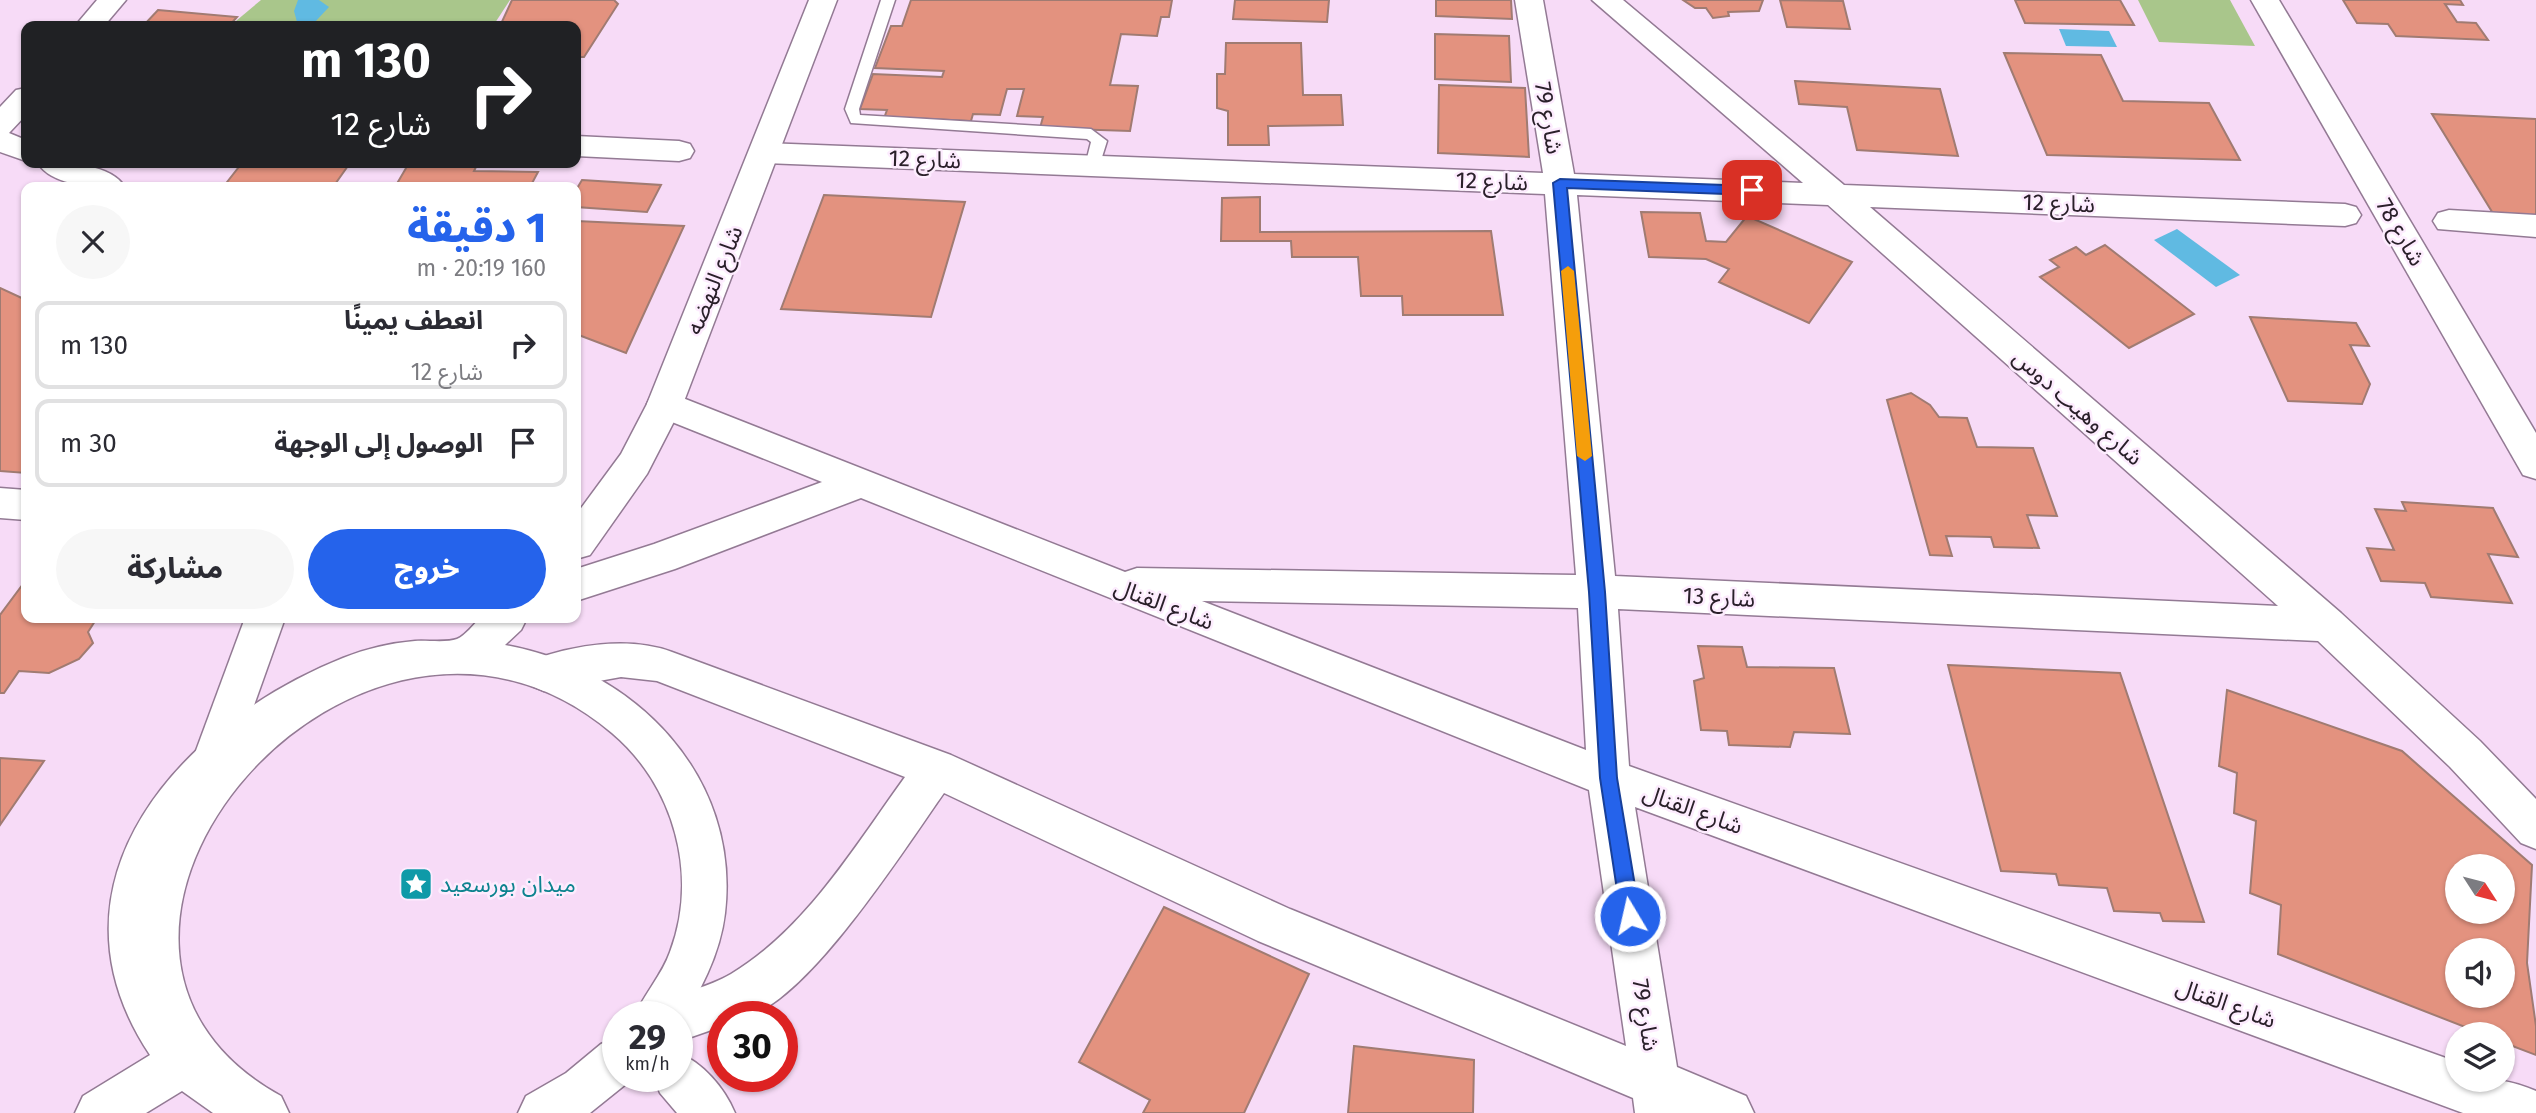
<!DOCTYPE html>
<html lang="ar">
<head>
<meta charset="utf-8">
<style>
	:root { --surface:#fff; --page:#f7f7f7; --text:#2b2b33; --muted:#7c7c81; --line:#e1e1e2; --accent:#2563eb }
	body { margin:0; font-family:"Fira Sans","Noto Sans Arabic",sans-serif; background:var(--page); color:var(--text); direction:rtl; height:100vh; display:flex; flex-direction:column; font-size:26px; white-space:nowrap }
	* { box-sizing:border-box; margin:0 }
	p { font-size:23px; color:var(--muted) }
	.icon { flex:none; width:38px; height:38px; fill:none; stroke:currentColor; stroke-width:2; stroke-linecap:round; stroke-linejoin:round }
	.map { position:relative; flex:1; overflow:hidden; direction:ltr }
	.details { position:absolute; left:21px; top:182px; width:560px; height:441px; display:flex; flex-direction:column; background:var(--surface); border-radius:14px; box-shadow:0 2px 5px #0004; direction:rtl }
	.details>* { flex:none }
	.banner { position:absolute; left:21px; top:21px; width:560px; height:147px; border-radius:14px; box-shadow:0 2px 5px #0004; direction:rtl; background:#202124; color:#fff; overflow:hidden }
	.needle { width:46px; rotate:126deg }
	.tools { position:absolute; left:2445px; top:854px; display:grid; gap:14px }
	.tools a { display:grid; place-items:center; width:70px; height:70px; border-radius:50%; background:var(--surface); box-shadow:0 2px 5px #0004; font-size:35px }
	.speed { position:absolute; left:602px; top:1001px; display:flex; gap:14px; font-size:35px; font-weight:700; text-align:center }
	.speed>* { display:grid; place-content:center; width:91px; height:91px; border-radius:50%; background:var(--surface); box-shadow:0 2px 5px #0004; line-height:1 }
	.speed small { font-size:18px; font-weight:400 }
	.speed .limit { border:10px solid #d22; background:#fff; color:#111 }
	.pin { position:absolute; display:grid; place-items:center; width:60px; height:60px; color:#fff; margin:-30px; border-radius:14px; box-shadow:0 4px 10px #0006 }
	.me { position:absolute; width:77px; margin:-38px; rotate:351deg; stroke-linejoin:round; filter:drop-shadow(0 0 5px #0008) }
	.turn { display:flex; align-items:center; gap:24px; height:147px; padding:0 35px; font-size:32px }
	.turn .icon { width:91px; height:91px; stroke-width:2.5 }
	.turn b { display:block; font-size:49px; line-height:60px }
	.round { display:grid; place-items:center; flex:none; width:74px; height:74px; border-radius:37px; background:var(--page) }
	.summary { display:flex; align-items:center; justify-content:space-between; height:119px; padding:0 35px }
	h1 { font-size:42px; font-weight:800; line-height:52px; color:var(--accent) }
	.primary-button { display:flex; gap:14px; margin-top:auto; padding:14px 35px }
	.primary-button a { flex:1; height:80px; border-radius:42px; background:var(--accent); color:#fff; font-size:28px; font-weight:800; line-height:80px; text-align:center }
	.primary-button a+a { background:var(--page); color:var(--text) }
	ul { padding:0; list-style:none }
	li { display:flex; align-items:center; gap:21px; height:88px; margin:0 14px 10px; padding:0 21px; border:4px solid var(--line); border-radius:14px }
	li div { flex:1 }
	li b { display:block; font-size:26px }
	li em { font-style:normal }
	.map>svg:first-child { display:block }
</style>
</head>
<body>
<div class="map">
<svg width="2536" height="1113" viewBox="0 0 2536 1113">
	<rect width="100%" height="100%" fill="#f7dbf7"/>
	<g fill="#a9c68b">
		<polygon points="261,0 510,0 493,26 230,26"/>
		<polygon points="2138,0 2230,0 2255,46 2159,42"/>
	</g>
	<g fill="#60bae2">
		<polygon points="298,0 319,0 329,7 314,23 297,22 294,11"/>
		<polygon points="2059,29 2109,31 2117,47 2066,46"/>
		<polygon points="2177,229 2240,275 2216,287 2154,240"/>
	</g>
	<g fill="#e3927f" stroke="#a07b72" stroke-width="2" fill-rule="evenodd">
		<polygon points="512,0 614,0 618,4 584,57 576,57 576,26 500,26"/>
		<polygon points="911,0 1172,0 1169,17 1161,17 1157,36 1121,34 1110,85 1138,86 1130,131 1040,128 1043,117 1017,116 1024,89 1007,89 1000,115 973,114 971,121 910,118 883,121 887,110 860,109 873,74 942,77 944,71 875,68 891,26 902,26"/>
		<polygon points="1235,0 1329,0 1327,22 1233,19"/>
		<polygon points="1436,0 1511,0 1512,19 1436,16"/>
		<polygon points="1683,0 1763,0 1759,11 1728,12 1729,16 1713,18 1706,8 1695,8"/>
		<polygon points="1780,0 1843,1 1850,29 1787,27"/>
		<polygon points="2015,0 2120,0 2134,25 2025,23"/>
		<polygon points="2343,0 2460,0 2463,5 2445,4 2457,22 2476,23 2488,40 2396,36 2388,24 2357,23"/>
		<polygon points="158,10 237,17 229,26 143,26"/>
		<polygon points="1435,34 1509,36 1511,82 1435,79"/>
		<polygon points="1226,43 1301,43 1303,95 1341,95 1343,125 1268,126 1269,145 1228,145 1228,111 1217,108 1217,74 1225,74"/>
		<polygon points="2004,53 2101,55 2123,101 2209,103 2240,160 2047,155"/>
		<polygon points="1795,81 1940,89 1958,156 1857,150 1847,107 1799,104"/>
		<polygon points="1439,85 1525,88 1529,157 1438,153"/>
		<polygon points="2432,114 2536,119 2536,218 2494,215"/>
		<polygon points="242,163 350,163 333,187 224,186"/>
		<polygon points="409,163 478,163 474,171 538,172 530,187 395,187"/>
		<polygon points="582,180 661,185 647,212 576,207 576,190"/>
		<polygon points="824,195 965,202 931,317 781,309"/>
		<polygon points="1260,197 1260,232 1491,231 1503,315 1403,315 1402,296 1361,296 1358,257 1292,257 1291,241 1221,241 1222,198"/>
		<polygon points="1641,212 1700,213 1706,241 1726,242 1747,216 1852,262 1809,323 1719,282 1729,269 1706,259 1649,257"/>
		<polygon points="576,221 684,226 626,353 576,334"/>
		<polygon points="2105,245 2194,314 2129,348 2040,277 2059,267 2050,260 2076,247 2086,255"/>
		<polygon points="0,288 26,300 26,473 0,471"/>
		<polygon points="2250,317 2356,323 2369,346 2350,345 2370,384 2362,404 2288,401"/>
		<polygon points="1911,393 1930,405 1939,417 1967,418 1977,447 2033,448 2057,516 2027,515 2039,548 1994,547 1991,537 1946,536 1952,556 1930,555 1887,400"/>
		<polygon points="2402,502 2493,508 2518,557 2488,554 2512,603 2431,597 2425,583 2381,581 2367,548 2394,550 2375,509 2406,511"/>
		<polygon points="26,580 26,618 97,618 88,632 93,643 79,659 49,673 19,671 4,693 0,693 0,615"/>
		<polygon points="1698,646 1742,647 1747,667 1834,668 1850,734 1794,732 1790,747 1729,745 1727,731 1701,730 1694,681 1704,678"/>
		<polygon points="1948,665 2120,673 2204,922 2163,921 2160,913 2114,911 2107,888 2059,885 2056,874 2001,871"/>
		<path d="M2227,690L2402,751L2532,865L2527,963L2536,1026V1055L2502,1042V1034H2483L2278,954L2281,905L2250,893L2256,821L2234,813L2237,773L2219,766ZM2457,866H2502V912H2457ZM2457,950H2502V996H2457Z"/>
		<polygon points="0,758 44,761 0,825"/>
		<polygon points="1164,907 1309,974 1244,1113 1143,1113 1150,1100 1079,1062"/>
		<polygon points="1354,1046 1474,1060 1473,1113 1348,1113"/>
	</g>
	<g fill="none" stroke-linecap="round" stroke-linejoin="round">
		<defs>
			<polygon id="service" points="881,0 895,0 859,109 860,115 1091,129 1107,141 1098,170 1093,171 1085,166 1091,142 1087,139 851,123 845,109"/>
			<g id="minor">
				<polygon points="97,0 126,0 104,26 75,26"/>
				<path d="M1515,0H1543L1574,174L1803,183L1592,0H1623L1844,185L2345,204L2356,207L2361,215L2356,223L2345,226L1870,207L2341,613L2480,741L2536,799V849L2521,843L2450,767L2318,641L1618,609L1629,766L2457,1062V1080C2491,1080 2504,1077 2536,1091V1113H2463L1635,807L1677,1067L1746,1096L1754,1113H1635L1633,1098L1258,941L944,793C907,845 806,1005 744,1017C738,1018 729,1017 723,1017V1026L677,1042V1017H654L660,1001C683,992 709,987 731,974C806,929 855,846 905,777L657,681L621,677L544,691L530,685L524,673L530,661C572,645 629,636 672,652L951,755L1290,909L1626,1046L1589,790L861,498L675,569L576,601V569L654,544L822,482L652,414L647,404L652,394L665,391L1125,572L1137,568L1576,575L1545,194L765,163L754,160L750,153L754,146L765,143L1543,173ZM1577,195L1828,205L2278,606L1615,576ZM1202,601L1578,608L1586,750Z"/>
				<polygon points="26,88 26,115 9,133 26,140 26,161 0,152 0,107 16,90"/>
				<polygon points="576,136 679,141 690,144 694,151 690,158 679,161 576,156"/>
				<path d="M38,163C64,163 109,162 125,187C100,188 52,187 38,163Z"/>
				<polygon points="2449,210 2536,215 2536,237 2438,229 2433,221 2438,213"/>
				<polygon points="0,488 26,490 26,520 0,518"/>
				<polygon points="245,618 285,618 236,756 230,769 215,775 200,769 194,756"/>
				<path d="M677,1052C703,1063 724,1087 735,1113H677L660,1093L653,1076H677Z"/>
			</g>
			<polygon id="tertiary" points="2251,0 2279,0 2536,433 2536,479 2523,475"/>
			<g id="secondary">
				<polygon points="809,0 837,0 683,404 647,474 590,555 576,559 576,515 621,454 647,404"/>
				<path d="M480,618H527L521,630L505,645C634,668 741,776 725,913C720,956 699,993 677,1030V1017H634C644,994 662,975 670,952C699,875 674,785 612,733C359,519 0,942 281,1096L289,1113H213L182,1091L146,1113H75L83,1096L150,1055C34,881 183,722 343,658C365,649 390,643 415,641C426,640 447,643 457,639C465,636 474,624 480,618Z"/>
				<polygon points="618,1037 618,1076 636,1076 590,1113 518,1113 526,1096 566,1073 601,1044"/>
			</g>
		</defs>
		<use href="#service" stroke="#937a94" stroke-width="3"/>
		<use href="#minor" stroke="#937a94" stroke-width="3"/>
		<use href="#tertiary" stroke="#937a94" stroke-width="3"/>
		<use href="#secondary" stroke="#937a94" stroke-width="3"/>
		<use href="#service" fill="#fff" fill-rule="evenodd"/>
		<use href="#minor" fill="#fff" fill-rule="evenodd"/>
		<use href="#tertiary" fill="#fff" fill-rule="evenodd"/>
		<use href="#secondary" fill="#fff" fill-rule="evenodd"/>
	</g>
	<polygon fill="#2563eb" stroke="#184099" stroke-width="2" points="1560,179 1752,186 1758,190 1752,195 1567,188 1605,592 1617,778 1640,916 1637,923 1630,925 1624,923 1621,916 1600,778 1589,592 1553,183"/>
	<polygon fill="#f59e0b" points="1568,266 1574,271 1592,456 1585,461 1577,456 1561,271"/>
	<defs>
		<symbol id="sight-square" viewBox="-11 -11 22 22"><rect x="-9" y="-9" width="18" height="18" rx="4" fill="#0f9aa8" stroke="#fdecfe"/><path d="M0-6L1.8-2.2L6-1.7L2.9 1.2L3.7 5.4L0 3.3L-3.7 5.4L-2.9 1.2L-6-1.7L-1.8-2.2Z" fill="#fff"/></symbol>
	</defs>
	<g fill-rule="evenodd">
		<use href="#sight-square" x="397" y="865" width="38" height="38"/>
	</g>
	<g text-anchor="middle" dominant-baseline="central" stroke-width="5" stroke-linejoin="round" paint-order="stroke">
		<g font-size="23" fill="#2a202a" stroke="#fdecfe">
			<text transform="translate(1549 118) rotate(80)">شارع 79</text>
			<text transform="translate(925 159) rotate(2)">شارع 12</text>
			<text transform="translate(1492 181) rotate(2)">شارع 12</text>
			<text transform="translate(2059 203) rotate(2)">شارع 12</text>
			<text transform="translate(2401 232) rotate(60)">شارع 78</text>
			<text transform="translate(714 280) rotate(-68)">شارع النهضه</text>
			<text transform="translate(2078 407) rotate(41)">شارع وهيب دوس</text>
			<text transform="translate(1719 597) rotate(3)">شارع 13</text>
			<text transform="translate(1164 604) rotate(21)">شارع القنال</text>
			<text transform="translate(1693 809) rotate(20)">شارع القنال</text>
			<text transform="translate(2226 1003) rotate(20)">شارع القنال</text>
			<text transform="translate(1646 1015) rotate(81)">شارع 79</text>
		</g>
		<g font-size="23" fill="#0d838f" stroke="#fdecfe" text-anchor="start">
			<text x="440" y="884">ميدان بورسعيد</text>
		</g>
	</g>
</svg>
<div class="tools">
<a><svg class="needle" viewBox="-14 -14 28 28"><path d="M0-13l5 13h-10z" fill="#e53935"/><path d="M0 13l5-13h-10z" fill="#7c7c81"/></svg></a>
<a><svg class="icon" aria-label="sound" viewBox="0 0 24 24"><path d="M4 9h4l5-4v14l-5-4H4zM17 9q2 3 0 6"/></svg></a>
<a><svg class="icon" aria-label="layers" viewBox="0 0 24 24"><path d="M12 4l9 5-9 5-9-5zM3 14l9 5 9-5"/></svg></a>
</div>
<div class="speed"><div>29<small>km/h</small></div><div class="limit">30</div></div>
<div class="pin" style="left:1752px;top:190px;background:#d93025"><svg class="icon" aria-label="arrive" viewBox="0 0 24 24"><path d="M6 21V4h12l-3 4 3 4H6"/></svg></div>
<svg class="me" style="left:1630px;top:916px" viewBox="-20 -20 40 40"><circle r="17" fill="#2563eb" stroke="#fff" stroke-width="3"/><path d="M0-11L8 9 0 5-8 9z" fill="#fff"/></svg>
<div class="banner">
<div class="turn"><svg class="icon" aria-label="right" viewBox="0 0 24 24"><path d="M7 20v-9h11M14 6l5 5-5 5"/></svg><div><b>130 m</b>شارع 12</div></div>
</div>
<section class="details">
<div class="summary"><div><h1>1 دقيقة</h1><p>160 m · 20:19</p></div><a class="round"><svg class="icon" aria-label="close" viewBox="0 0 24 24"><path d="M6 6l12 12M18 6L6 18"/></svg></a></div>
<ul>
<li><svg class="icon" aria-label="right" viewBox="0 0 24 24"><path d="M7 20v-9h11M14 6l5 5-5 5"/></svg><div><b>انعطف يمينًا</b><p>شارع 12</p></div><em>130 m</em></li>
<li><svg class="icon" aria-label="arrive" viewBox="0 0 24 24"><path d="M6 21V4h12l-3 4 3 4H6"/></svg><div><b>الوصول إلى الوجهة</b></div><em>30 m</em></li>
</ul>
<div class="primary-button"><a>خروج</a><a>مشاركة</a></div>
</section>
</div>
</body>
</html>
